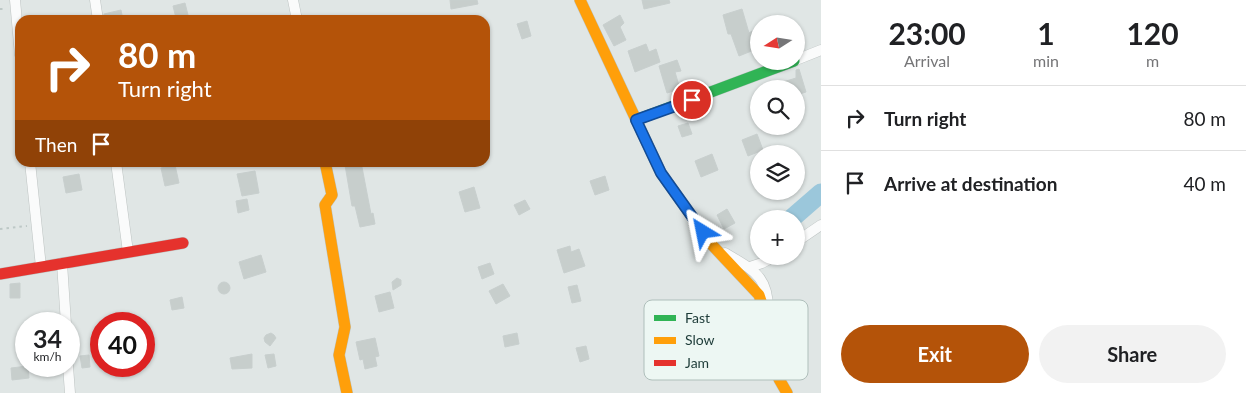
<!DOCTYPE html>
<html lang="en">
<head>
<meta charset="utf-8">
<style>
	:root { --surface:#fff; --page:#f2f2f2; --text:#202124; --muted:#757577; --line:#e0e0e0; --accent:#b45309 }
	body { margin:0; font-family:Lato,sans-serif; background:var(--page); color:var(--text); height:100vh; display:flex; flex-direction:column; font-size:19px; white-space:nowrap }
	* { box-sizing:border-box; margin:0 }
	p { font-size:16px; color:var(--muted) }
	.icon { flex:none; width:28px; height:28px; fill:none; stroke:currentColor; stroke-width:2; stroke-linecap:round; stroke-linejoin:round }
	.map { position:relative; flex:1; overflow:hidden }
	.drawer { display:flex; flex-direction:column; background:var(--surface); width:425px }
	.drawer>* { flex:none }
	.banner { position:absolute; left:15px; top:15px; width:475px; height:152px; border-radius:15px; box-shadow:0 1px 4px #0004; background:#b45309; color:#fff; overflow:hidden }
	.needle { width:32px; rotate:258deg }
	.controls { position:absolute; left:750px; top:15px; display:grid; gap:10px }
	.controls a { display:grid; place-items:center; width:55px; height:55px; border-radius:50%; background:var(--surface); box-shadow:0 1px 4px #0004; font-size:25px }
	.speed { position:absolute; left:15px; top:312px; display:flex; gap:10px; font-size:25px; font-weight:700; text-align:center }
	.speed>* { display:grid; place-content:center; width:65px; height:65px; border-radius:50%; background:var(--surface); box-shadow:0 1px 4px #0004; line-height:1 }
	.speed small { font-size:12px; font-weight:400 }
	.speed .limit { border:8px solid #d22; background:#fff; color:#111 }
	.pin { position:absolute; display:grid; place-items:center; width:42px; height:42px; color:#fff; margin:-21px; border:2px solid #fff; border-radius:50%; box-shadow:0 1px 5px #0007 }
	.me { position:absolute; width:55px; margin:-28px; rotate:325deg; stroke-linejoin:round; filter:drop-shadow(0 0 4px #0008) }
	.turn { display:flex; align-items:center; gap:18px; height:105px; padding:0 20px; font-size:22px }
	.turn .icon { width:65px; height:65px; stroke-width:2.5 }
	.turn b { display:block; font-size:35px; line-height:42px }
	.then { display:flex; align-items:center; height:48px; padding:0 20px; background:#0003; gap:10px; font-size:19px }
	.eta { display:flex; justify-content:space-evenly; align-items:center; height:85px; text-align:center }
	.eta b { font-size:30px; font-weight:700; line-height:35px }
	.action { display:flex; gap:10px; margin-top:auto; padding:10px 20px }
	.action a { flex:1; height:58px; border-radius:30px; background:var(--accent); color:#fff; font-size:20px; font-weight:700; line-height:58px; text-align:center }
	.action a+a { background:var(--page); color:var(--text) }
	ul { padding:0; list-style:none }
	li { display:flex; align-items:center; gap:15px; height:65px; padding:0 20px; border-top:1px solid var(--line) }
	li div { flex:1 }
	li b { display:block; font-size:19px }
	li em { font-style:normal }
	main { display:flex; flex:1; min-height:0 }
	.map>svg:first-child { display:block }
</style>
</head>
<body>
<main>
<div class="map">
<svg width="821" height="393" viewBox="0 0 821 393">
	<rect width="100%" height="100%" fill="#e0e6e5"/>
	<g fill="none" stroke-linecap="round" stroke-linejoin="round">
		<polyline stroke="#9bc7db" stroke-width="19" points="791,219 821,193"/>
	</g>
	<g fill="#c7cecc" stroke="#c8cfce">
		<polygon points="450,0 477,0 478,4 451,9"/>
		<polygon points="642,0 669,0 670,3 644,9"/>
		<polygon points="185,3 188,15 176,18 173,6"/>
		<polygon points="742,9 749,33 752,31 759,48 739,56 731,34 728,34 723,15"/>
		<polygon points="121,10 123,20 105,20 104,14"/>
		<polygon points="620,15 624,23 620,27 626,40 614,46 603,25"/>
		<polygon points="527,21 531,36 522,39 517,24"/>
		<polygon points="646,44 649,52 656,49 660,62 635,72 628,51"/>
		<polygon points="677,60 681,71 675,72 680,89 667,93 659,66"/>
		<polygon points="799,69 806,92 796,95 796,89 786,89 783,82 796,78 796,70"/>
		<polygon points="688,123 692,134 682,137 678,126"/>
		<polygon points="757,134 763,150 748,156 742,140"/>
		<polygon points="712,154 718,170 701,177 695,161"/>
		<polygon points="349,162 361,162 371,214 373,213 375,224 360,227 355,206 352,206 345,165"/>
		<polygon points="175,165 179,183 165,186 161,168"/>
		<polygon points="255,171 259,193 242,196 237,174"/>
		<polygon points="79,174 82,190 66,193 63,177"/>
		<polygon points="605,176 609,190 595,195 590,181"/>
		<polygon points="474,187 480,208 465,212 459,192"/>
		<polygon points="247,199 249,210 238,213 236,201"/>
		<polygon points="525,200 530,209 519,215 514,205"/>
		<polygon points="727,209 735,223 724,229 717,215"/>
		<polygon points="570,246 571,252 579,249 585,266 564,273 557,250"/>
		<polygon points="261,255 266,272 244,279 239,262"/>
		<polygon points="490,263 494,274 482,279 478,267"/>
		<polygon points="397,278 401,280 401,285 393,290 392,282"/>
		<circle cx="224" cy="288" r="6"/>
		<polygon points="20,283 20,298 10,298 10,284"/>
		<polygon points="503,284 510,296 496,304 489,291"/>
		<polygon points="577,285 581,301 572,303 568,287"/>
		<polygon points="390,292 394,308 379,312 375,296"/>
		<polygon points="182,297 184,308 172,310 170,300"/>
		<polygon points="271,333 274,335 276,338 270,346 265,342 264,338 266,335"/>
		<polygon points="517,333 519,344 505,347 503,336"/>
		<polygon points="375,338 379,356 375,357 377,366 365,369 363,359 360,360 356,342"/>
		<polygon points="586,346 589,359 580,362 576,348"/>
		<polygon points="252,354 252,368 232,369 230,358"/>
		<polygon points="274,354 276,366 268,368 265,355"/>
		<polygon points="89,355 90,367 82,368 80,356"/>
		<polygon points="28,366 29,378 12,380 11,368"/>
	</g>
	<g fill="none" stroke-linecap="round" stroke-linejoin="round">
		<defs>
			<g id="street">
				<polyline points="15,0 20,55"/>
				<polyline points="95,0 98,20"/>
				<polyline points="293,0 297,20"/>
				<polyline points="796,60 821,50"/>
				<polyline points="30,162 41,267"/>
				<polyline points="116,162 128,252"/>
				<polyline points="796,242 821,225"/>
				<path d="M725,253C755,271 770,277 768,316"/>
				<polyline points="62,263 66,324"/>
				<polyline points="750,267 762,263 775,256"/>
				<polyline points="68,366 70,393"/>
			</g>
			<polyline id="fast" points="636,120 794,61"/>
			<g id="slow">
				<polyline points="580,0 661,173 713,246 759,295 768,322 772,354 779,379 787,393"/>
				<polyline points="325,162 332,195 325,205 345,327 339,355 347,393"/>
			</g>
			<polyline id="jam" points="0,274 183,243"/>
		</defs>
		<use href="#street" stroke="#bdc3c2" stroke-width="11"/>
		<use href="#fast" stroke="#bbc4c2" stroke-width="12"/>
		<use href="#slow" stroke="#bbc4c2" stroke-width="12"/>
		<use href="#jam" stroke="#bbc4c2" stroke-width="12"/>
		<g stroke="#bdc8c6" stroke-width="2" stroke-dasharray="2.5 4" stroke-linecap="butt">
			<polyline points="0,9 6,9"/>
			<polyline points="0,229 27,226"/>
		</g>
		<use href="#street" stroke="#fafbfb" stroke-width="10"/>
		<use href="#fast" stroke="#30b455" stroke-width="11"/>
		<use href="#slow" stroke="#ff9f0a" stroke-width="11"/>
		<use href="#jam" stroke="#e5322d" stroke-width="11"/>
	</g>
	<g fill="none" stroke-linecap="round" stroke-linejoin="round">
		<defs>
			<polyline id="route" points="692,100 636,120 661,173 703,232"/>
		</defs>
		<use href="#route" stroke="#114b97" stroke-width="12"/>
		<use href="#route" stroke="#1a73e8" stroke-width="9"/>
	</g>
	<rect x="644" y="300" width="164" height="80" rx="8" fill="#edf7f3" stroke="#afbfbb" stroke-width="1"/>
	<rect x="654" y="315" width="22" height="6" fill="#30b455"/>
	<rect x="654" y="337" width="22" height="7" fill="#ff9f0a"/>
	<rect x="654" y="360" width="22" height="6" fill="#e5322d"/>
	<g font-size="14" fill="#1d3b38">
		<text x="685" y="323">Fast</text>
		<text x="685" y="345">Slow</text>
		<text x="685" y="368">Jam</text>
	</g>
</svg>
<div class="controls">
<a><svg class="needle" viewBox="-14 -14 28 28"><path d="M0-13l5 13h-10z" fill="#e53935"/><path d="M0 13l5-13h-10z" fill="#757577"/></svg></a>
<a><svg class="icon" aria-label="search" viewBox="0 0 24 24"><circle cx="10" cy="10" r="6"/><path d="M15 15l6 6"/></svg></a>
<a><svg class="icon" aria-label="layers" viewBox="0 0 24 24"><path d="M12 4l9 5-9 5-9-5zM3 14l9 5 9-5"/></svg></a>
<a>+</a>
</div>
<div class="speed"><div>34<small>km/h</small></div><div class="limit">40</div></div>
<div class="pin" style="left:692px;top:100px;background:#d93025"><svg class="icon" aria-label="arrive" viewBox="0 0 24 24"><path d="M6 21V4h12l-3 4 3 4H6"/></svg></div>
<svg class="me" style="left:703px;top:232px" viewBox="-20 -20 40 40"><path d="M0-17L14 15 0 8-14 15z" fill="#1a73e8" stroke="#fff" stroke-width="4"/></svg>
<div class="banner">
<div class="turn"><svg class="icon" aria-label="right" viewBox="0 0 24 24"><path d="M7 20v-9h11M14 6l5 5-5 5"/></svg><div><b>80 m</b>Turn right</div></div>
<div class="then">Then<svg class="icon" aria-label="arrive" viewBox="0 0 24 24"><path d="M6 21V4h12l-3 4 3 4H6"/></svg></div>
</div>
</div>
<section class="drawer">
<div class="eta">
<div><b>23:00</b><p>Arrival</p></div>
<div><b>1</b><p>min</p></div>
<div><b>120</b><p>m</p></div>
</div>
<ul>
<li><svg class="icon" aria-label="right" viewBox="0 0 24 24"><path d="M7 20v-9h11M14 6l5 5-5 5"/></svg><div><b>Turn right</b></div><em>80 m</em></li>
<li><svg class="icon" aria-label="arrive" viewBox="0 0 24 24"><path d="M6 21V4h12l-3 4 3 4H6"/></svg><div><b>Arrive at destination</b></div><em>40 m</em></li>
</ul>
<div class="action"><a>Exit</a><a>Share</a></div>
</section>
</main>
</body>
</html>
